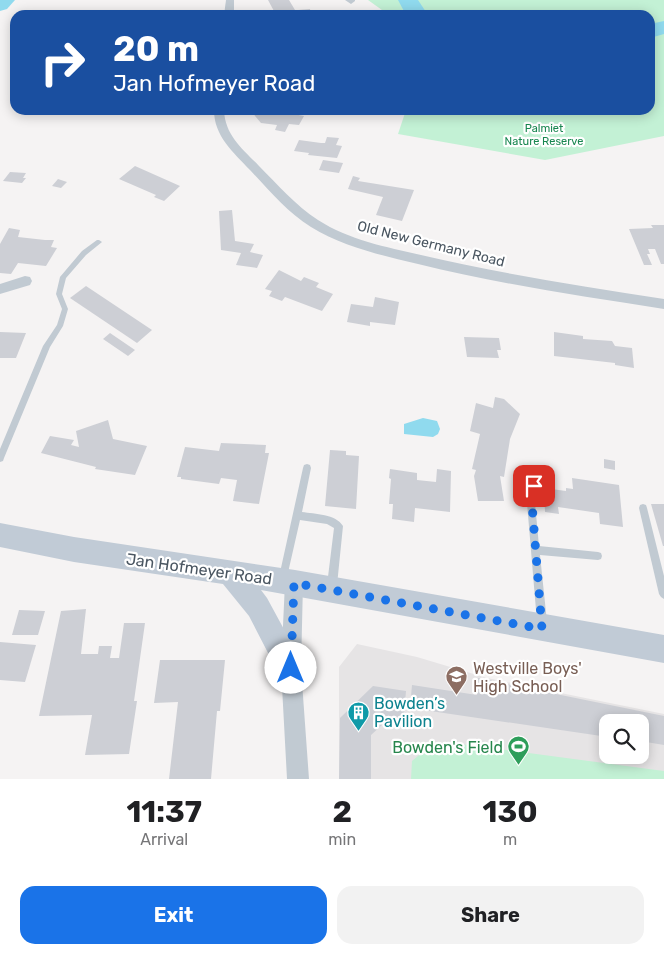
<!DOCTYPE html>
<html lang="en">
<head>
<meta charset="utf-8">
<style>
	:root { --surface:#fff; --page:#f2f2f2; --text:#202124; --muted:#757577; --accent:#1a73e8 }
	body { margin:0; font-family:Rubik,sans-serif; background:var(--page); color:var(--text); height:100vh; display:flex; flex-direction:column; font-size:19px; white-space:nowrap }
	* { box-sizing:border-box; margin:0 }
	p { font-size:16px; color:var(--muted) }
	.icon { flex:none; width:28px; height:28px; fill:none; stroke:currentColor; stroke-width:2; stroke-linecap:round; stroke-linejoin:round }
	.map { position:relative; height:779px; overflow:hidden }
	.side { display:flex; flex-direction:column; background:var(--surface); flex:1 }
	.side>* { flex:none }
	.guide { position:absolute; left:10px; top:10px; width:645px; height:105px; border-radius:15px; box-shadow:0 2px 12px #0003; background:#1a4fa0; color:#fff; overflow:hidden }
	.tools { position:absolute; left:599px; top:714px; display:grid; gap:10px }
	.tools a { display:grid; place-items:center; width:50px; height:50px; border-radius:10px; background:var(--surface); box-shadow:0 2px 12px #0003; font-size:25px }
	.pin { position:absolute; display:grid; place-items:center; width:42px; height:42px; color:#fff; margin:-21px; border-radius:10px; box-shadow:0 2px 8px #0006 }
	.me { position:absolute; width:55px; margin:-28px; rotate:0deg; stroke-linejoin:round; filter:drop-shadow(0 0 4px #0008) }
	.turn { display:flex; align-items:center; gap:18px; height:105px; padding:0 20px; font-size:22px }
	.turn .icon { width:65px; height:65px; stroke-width:2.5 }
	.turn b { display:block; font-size:35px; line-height:42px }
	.eta { display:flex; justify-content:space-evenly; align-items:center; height:85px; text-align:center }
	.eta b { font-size:30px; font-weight:700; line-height:35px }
	.button { display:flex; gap:10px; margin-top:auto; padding:10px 20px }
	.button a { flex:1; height:58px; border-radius:15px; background:var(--accent); color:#fff; font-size:20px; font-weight:700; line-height:58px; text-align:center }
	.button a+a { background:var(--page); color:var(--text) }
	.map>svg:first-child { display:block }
</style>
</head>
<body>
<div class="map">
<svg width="664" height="779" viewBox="0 0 664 779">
	<rect width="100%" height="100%" fill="#f5f3f3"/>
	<path fill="#e6e4e5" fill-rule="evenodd" d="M357,644L417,657L487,678L664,714V779H339V667ZM608,722H640V755H608Z"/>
	<g fill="#c3f1d5">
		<polygon points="368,0 664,0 664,136 545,160 398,134 406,110 650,110 650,15 389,15"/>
		<polygon points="453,743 664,771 664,779 411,779 412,761 431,745"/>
	</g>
	<polygon fill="#90daee" points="423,418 437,421 440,429 438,434 433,437 404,434 404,424"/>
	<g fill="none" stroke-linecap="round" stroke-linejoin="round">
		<g fill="#90daee" fill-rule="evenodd">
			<polygon points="0,0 15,0 7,9 0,11"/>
			<polygon points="398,0 418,0 428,15 406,15"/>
			<polygon points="664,21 664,34 650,38 650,24"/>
		</g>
	</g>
	<g fill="#cdcfd5">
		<polygon points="268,0 289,0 295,10 275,13"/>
		<polygon points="310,9 311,15 299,15 298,10"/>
		<polygon points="250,110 265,110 272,112 274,110 287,110 294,111 293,114 304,116 299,125 289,124 285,132 275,130 277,125 261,123"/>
		<polygon points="327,137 339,138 336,145 342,146 337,158 308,155 309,153 294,151 299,140 321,143 325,143"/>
		<polygon points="323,160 343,163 339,173 319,170"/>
		<polygon points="135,166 180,186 164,201 154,197 156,195 119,179"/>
		<polygon points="10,172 26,173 23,178 26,178 22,183 3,181"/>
		<polygon points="353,176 360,178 358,181 414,190 402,221 376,215 383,197 348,189"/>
		<polygon points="58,179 67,182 61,188 52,186"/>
		<polygon points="232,210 235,241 254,244 250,252 263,255 257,268 236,265 241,253 221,250 219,211"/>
		<polygon points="651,225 664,225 664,264 661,264 655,249 648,249 650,254 647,254 652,265 644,265 629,229 653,228"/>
		<polygon points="9,228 20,230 18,237 45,240 54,240 51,247 57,248 46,266 18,263 11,274 0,273 0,244"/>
		<polygon points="279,270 301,281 304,277 319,283 316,287 333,294 322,311 285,297 282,301 269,296 272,291 265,289"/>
		<polygon points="86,286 152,330 137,343 70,298"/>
		<polygon points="375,297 399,302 395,325 370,322 370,326 347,322 351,304 373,307"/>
		<polygon points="0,332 26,333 16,358 0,358"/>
		<polygon points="554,332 583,336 583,339 612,341 615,346 632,348 634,368 615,365 615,363 554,356"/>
		<polygon points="110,333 135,350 128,356 103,339"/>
		<polygon points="464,337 499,338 501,350 497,350 499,358 467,357"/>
		<polygon points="495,397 504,399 520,414 510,439 504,477 500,476 504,501 478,501 474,476 476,470 472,469 480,434 470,431 476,403 493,408"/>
		<polygon points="108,420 113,439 147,446 135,475 95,469 96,467 41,453 50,436 74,440 71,445 79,447 76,431"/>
		<polygon points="221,443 266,445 265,453 269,453 259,504 233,501 237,480 221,478 219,484 181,479 181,477 177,477 185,447 219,451"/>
		<polygon points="330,450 346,451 346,455 359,456 356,509 325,506"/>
		<polygon points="604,459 615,461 615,470 604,468"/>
		<polygon points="390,469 417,473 417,480 436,482 437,469 451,471 450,512 415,508 414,522 392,519 393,504 389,504 391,479 389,478"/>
		<polygon points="572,478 619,485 623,527 600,524 599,513 558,507 559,514 545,512 544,488 566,491 566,488 573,489"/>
		<polygon points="651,504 664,504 664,546 663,546"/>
		<polygon points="86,609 81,654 98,654 99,646 112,646 110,658 119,658 124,623 145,623 134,701 137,701 129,754 85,755 92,715 39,716 61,611"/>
		<polygon points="19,610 45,611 38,635 12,635"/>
		<polygon points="0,642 36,645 25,682 0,680"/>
		<polygon points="160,660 225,660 220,711 217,711 211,779 169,779 178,702 154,703"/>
		<polygon points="478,678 664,716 664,745 640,741 640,722 608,722 608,737 410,708 412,685 477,695"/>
		<polygon points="373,686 406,691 403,726 383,724 371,735 371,779 339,779 340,718"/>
	</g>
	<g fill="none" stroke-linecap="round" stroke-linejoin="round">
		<g fill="#c1cad2" fill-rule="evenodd">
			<polygon points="97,240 99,240 102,242 86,255 66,278 62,294 68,309 63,326 50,347 4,458 3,461 0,462 0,449 43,346 57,325 62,309 56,294 60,277 82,251"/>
			<path d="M307,464L310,465L311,468L302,512C315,514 336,514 343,526L337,585L335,588L332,590L329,588L327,585L334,528L327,524L300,520L287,577L286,580L283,581L280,580L279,577L303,468L304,465Z"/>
			<polygon points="538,471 541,472 542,475 535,503 539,546 598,552 601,553 602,556 601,559 598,560 540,555 547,622 545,625 542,627 539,625 537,622 527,503 534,475 535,472"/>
			<polygon points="643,504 646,505 647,508 664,576 664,599 661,597 659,594 639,508 640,505"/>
		</g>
		<g fill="#c1cad2" fill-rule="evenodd">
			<polygon points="226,0 234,0 234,15 224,15"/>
			<polygon points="345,0 355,0 355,1 351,4"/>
			<path d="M214,110H224C225,136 243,149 259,166C278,185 295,205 318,220C349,240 386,247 421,255C501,274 583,286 664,299V309C581,296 499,284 418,264C381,255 343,247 311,227C287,212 269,190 250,170C233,152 214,136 214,110Z"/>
			<polygon points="25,276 30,277 32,281 30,285 0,294 0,284"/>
			<polygon points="294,574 300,577 303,583 301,668 309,779 287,779 281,668 285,583 288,577"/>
		</g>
		<polygon fill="#c1cbd6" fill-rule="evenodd" points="0,523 74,537 295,570 664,635 664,663 261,590 267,598 305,668 301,678 291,682 281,678 249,616 223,584 74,562 0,547"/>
	</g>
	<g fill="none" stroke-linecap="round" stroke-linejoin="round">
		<polyline stroke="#1a73e8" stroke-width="9" stroke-dasharray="0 16.2" points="291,668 294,583 542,629 532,504 534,486"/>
	</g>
	<defs>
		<symbol id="school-pin" viewBox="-11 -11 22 30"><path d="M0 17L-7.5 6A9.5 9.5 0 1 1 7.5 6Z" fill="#8d6e63" stroke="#fff"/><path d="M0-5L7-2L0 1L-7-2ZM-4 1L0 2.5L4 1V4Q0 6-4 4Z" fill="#fff"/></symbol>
		<symbol id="building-pin" viewBox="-11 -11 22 30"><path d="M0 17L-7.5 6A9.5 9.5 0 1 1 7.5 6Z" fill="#0f9aa8" stroke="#fff"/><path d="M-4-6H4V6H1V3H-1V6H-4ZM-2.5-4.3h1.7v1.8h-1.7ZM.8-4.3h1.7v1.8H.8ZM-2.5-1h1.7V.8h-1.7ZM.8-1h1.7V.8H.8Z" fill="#fff"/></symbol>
		<symbol id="stadium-pin" viewBox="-11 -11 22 30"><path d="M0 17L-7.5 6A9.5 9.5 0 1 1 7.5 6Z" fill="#2e9e5b" stroke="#fff"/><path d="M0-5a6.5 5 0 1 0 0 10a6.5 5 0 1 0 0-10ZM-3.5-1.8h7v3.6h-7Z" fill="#fff"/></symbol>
	</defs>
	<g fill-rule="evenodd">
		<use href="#school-pin" x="444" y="664" width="25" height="34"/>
		<use href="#building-pin" x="346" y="700" width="25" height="34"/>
		<use href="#stadium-pin" x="506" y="734" width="25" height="34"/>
	</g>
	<g text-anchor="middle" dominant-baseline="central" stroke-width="4.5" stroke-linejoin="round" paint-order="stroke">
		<g font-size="11" fill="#17864f" stroke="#fff">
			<text x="544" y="128">Palmiet<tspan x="544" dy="13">Nature Reserve</tspan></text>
		</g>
		<g font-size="14" fill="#4a5661" stroke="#fff">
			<text transform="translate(431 244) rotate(14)">Old New Germany Road</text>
		</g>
		<g font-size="16" fill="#4a5661" stroke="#fff">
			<text transform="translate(199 569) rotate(8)">Jan Hofmeyer Road</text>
		</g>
		<g font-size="16" fill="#785e54" stroke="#fff" text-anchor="start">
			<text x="473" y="668">Westville Boys'<tspan x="473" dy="18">High School</tspan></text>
		</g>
		<g font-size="16" fill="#0d838f" stroke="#fff" text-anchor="start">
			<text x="374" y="703">Bowden’s<tspan x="374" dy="18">Pavilion</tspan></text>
		</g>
		<g font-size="16" fill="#27864d" stroke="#fff" text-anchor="end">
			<text x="503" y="747">Bowden's Field</text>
		</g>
	</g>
</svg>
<div class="tools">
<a><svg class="icon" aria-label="search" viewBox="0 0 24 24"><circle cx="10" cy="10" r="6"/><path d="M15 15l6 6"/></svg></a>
</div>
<div class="pin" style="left:534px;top:486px;background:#d93025"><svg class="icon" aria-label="arrive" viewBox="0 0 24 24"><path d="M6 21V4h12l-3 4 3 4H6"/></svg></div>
<svg class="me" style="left:291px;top:668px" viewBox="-20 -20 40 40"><circle r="19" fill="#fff"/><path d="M0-13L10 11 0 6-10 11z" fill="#1a73e8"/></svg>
<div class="guide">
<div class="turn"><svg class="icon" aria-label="right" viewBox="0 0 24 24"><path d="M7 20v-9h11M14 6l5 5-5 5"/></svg><div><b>20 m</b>Jan Hofmeyer Road</div></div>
</div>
</div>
<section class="side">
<div class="eta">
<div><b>11:37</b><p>Arrival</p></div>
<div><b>2</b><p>min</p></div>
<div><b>130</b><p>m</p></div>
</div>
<div class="button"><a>Exit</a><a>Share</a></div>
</section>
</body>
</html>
